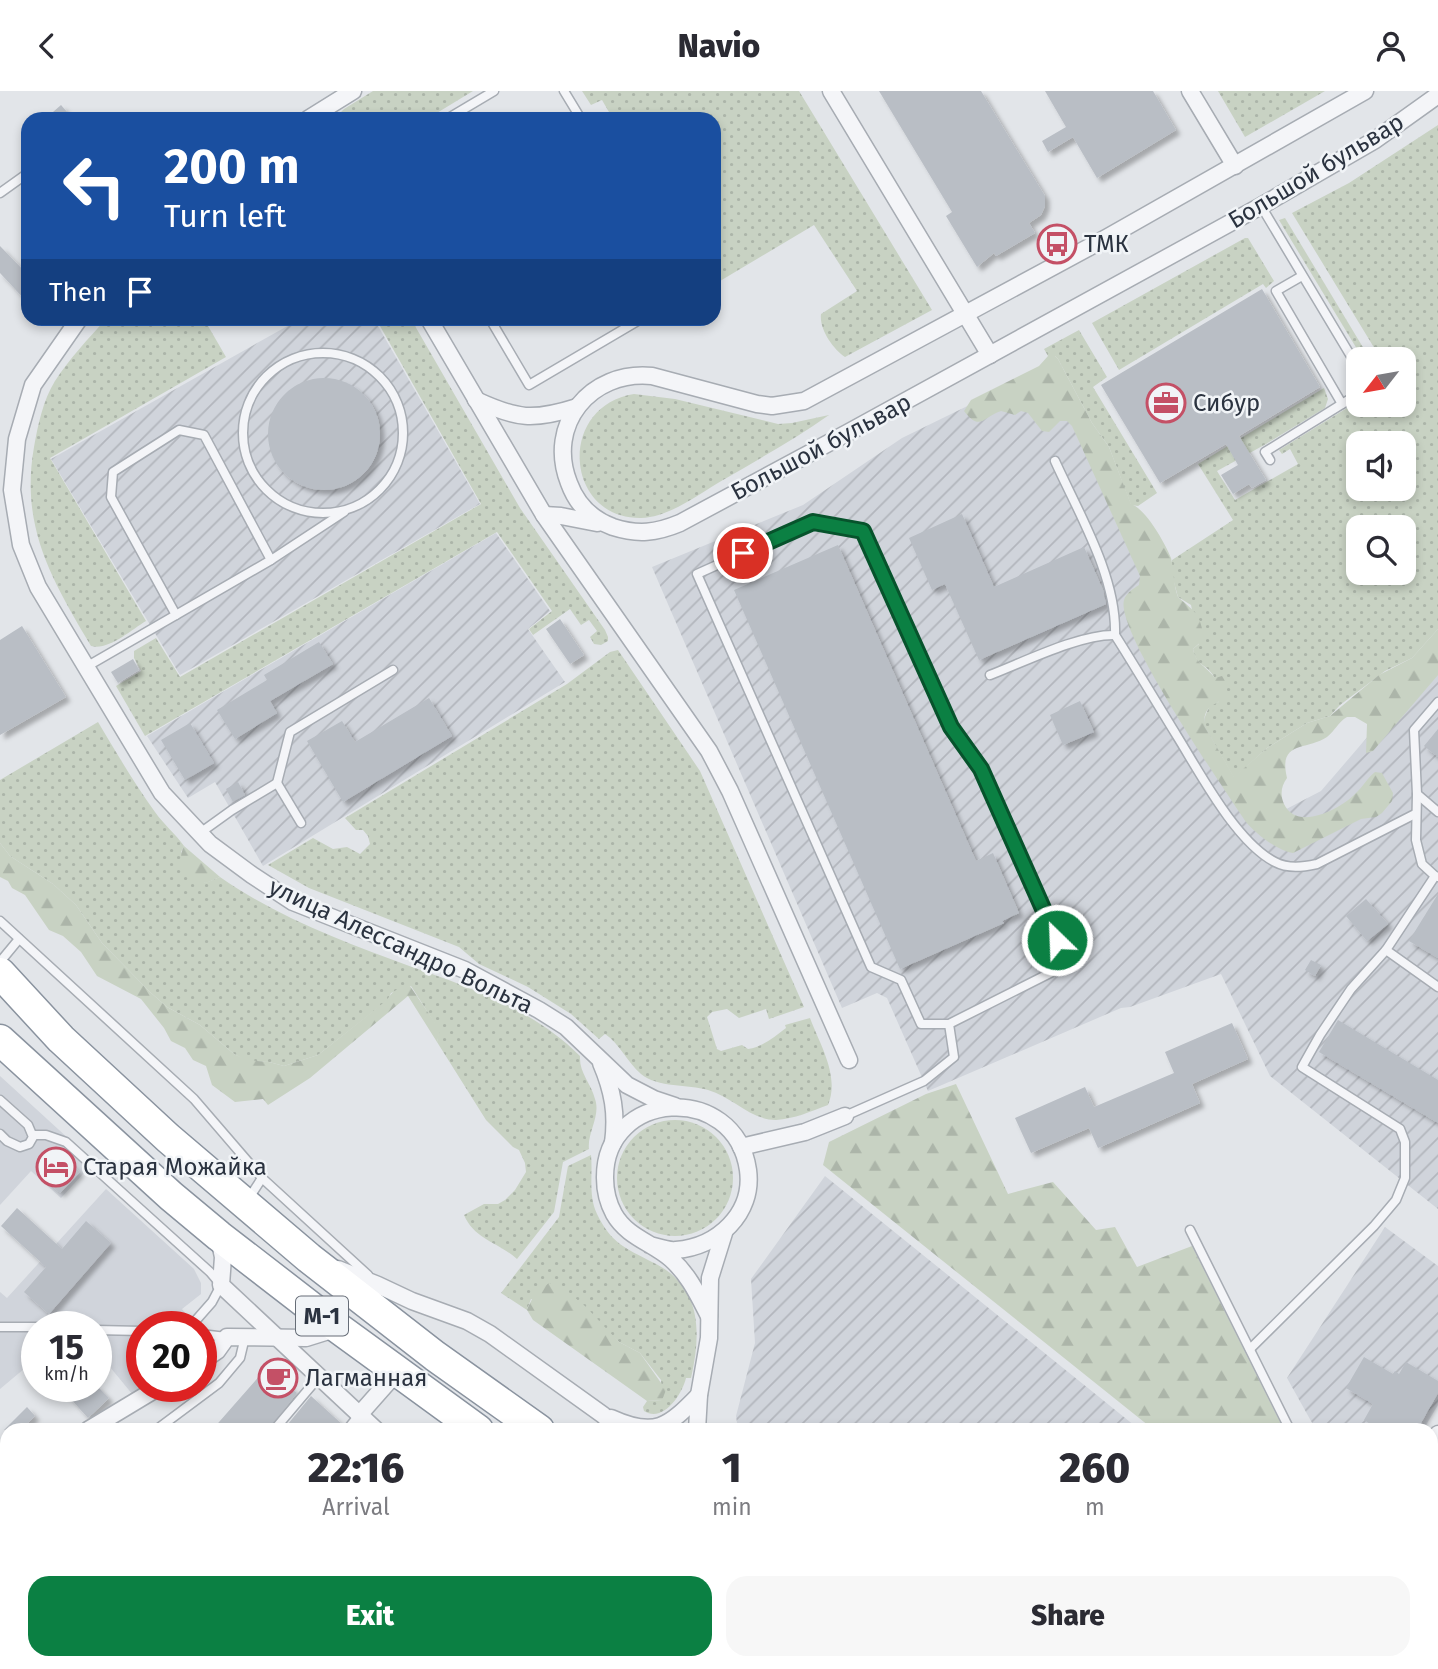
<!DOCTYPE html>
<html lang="en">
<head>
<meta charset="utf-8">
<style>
	:root { --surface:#fff; --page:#f7f7f7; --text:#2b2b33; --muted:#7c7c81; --accent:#0b8043 }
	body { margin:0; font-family:"Fira Sans",sans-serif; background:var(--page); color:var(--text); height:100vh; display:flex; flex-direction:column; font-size:26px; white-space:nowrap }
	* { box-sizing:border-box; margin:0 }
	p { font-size:23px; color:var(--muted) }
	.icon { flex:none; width:38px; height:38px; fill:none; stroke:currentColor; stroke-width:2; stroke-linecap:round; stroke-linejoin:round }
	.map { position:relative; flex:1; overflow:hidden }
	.side { position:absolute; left:0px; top:1332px; width:1438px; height:247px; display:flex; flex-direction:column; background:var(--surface); border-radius:21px 21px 0 0; box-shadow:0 4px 10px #0003 }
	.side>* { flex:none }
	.banner { position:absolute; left:21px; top:21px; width:700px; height:214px; border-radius:21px; box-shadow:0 4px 10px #0003; background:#1a4fa0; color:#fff; overflow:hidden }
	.needle { width:46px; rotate:239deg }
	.tools { position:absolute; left:1346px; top:256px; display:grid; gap:14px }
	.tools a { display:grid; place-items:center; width:70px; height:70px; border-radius:14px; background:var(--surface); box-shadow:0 4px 10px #0003; font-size:35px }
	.speed { position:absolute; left:21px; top:1220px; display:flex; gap:14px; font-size:35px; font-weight:700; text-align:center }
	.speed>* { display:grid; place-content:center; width:91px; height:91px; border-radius:50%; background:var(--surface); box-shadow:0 4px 10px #0003; line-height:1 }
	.speed small { font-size:18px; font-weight:400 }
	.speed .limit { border:10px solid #d22; background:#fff; color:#111 }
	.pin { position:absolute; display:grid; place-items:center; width:60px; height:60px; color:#fff; margin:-30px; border:4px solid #fff; border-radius:50%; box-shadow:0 2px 7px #0007 }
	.me { position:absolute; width:77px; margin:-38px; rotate:336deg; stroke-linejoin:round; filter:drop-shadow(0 0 5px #0008) }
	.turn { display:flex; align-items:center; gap:24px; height:147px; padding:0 28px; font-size:32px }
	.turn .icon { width:91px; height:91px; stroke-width:2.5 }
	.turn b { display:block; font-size:49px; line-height:60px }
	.then { display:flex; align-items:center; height:66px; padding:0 28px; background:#0003; gap:14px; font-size:26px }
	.eta { display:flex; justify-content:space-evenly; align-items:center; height:119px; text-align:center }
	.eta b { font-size:42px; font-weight:800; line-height:49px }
	.primary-button { display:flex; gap:14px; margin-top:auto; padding:14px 28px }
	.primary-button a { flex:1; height:80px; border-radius:21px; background:var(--accent); color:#fff; font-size:28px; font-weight:800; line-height:80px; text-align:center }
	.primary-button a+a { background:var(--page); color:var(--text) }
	header { display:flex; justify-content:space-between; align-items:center; height:91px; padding:0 28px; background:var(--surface); font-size:32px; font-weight:800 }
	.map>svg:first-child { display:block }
</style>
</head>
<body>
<header><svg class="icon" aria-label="back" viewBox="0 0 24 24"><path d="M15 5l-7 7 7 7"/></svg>Navio<svg class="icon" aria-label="person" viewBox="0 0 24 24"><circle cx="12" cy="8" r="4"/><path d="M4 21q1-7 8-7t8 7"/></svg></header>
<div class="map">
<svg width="1438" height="1578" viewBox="0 0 1438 1578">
	<defs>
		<pattern id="industrial-furrows" width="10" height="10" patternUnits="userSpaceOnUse" patternTransform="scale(1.75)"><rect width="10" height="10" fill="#d0d4db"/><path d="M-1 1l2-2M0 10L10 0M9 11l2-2" fill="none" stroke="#b3b6bd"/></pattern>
		<pattern id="grass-dots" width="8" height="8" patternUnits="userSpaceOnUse" patternTransform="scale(1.75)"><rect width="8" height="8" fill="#c8d2c3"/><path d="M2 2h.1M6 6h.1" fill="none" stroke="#acb5a9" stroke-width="1.8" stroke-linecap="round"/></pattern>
		<pattern id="forest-firs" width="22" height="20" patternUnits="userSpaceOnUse" patternTransform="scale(1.75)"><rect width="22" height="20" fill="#c8d2c3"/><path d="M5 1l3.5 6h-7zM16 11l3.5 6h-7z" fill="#acb5a9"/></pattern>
		<filter id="shadow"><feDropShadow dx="4.5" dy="4.5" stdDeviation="2" flood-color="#0004"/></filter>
	</defs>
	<rect width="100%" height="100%" fill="#e2e5e9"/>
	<g fill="#d0d4db">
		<polygon points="0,985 94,1071 61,1107 31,1080 0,1114"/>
		<polygon points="106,1098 194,1178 201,1192 201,1203 182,1218 195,1235 142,1236 142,1295 148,1295 133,1304 96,1259 96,1236 37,1236 37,1267 0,1298 0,1201 7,1207"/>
	</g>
	<g fill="url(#industrial-furrows)">
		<polygon points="300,228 374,228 480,413 180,584 51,368"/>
		<polygon points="1051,274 1252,736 1321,700 1438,564 1438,1118 1270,985 1221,883 1130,916 1121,917 928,1000 887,907 877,902 842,917 652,476 803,414 902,347"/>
		<polygon points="496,442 550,520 528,538 565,591 263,775 215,691 188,707 147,645"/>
		<polygon points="825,1085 1140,1339 738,1339 736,1325 755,1252 751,1188"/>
		<polygon points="1385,1136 1438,1175 1438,1314 1423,1339 1316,1339 1287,1287"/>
		<polygon points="1083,1572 1292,1572 1288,1578 1097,1578"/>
	</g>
	<g fill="url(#grass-dots)" fill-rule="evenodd">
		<polygon points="373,0 473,0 427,28 416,21 404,28 334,28 344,18"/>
		<path d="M582,0H799L932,219L845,266C833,258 819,238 821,223L857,200L814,134L715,193L714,28H613L602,9L591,14Z"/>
		<polygon points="1218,0 1325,0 1245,46"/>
		<path d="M1438,34V538L1412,567L1385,580L1340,614L1330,625L1307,632L1267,657L1234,687L1204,634C1204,625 1207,620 1212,612L1219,611C1218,603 1217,591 1213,584C1205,572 1196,575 1193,558L1199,553L1191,514L1178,506L1172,484V469L1233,429L1198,373L1324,297L1328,308L1325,317L1266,353L1217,380L1235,409L1298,373L1290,358L1282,363L1279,359L1355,312L1367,313L1376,321L1388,313H1404V268H1381L1292,122L1349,92ZM1358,352H1404V397H1358ZM1358,436H1404V481H1358Z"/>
		<polygon points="1285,127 1370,268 1363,268 1279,129"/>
		<polygon points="1245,147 1248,147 1274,190 1266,197 1263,193 1119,279 1092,232"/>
		<path d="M106,228H204L226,266L50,367L146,530C131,539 108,560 91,555C52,489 20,436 34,356C38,334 43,309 55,290C70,267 88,248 106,228Z"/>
		<polygon points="376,228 411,228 520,417 605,539 608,546 608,550 601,554 594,553 590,546 597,540 589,529 581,534 570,518 533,544 529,538 552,520 497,441 145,645 116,595 141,580 134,567 134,560 156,547 180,586 481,413"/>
		<polygon points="1079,239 1107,286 1093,296 1157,402 1138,415 1131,414 1109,356 1092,332 1058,268 1055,265 1048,265 1044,258"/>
		<path d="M634,303L675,308L778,333L792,332L829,324C795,348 759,368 723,389C699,403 670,426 641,427C564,428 557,315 634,303Z"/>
		<path d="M618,559L700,680L804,916L769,928L766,918L739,927L727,918L712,921L707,926L717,958L721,960L742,954L748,958C763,956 774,946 786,937L785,934L810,927C820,954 840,985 828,1014C812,1020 794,1028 776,1029C750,1029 733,1006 708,999C688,993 658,997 641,983C627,971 620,953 605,943L599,948L571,923L528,896L479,873L459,856L309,797L268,774L313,747L333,758L347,756L360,763L370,753L368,745L363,739H356L345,727L567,593L610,561Z"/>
		<path d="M98,631C116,661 134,692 155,721C164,734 176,743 184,755L181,761L205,792L220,786C277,826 346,852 412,876C472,897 534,919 580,965C579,982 591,992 595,1008C601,1025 587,1042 589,1058L563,1071L554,1121L517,1168C498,1151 475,1149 464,1124L484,1113H498L505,1109L515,1099L526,1081L525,1072L519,1059L513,1056L486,1029L437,951L439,939L411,895L391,902L388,909L318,964L284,975L269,971L247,970L234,963L200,934L167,916L150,901L102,852L76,814L53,793L10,765L0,752V689Z"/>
		<circle cx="675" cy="1087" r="58"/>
		<path d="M591,1064C593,1083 588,1104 597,1123C611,1152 625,1157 652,1171C701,1194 702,1239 691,1287H686C682,1304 663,1332 644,1320L643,1316L647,1310L662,1309L661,1289L640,1262L619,1251L610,1243L531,1208L527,1219L501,1202L559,1126L568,1075Z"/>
	</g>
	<g fill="url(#forest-firs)">
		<path d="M1048,265H1055L1058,268L1092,332L1109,356L1131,413C1146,418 1165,452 1171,467C1174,478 1173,493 1178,506C1196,522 1200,522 1204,548L1193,558C1196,573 1206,575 1215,587L1222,585C1227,593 1228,598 1226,607C1212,615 1204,615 1204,634L1234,686L1267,657L1307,632L1330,625L1379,584L1412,567L1438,538V584L1373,660L1366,662L1367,633L1355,626H1347C1338,631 1335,640 1327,646C1306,660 1278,649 1287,687C1281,695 1280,704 1284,713C1297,741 1341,718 1356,702C1363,696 1367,687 1375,681L1382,682L1393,702L1392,710L1382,722L1376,726L1361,728L1293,762C1278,760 1256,743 1246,731C1224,698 1115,539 1124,509C1126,502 1134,497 1139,494L1140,485L1072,335L1067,330H1060L1049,341L1042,340L1028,322L1021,320L1015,324L1001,320C983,326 980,341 964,320L971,309L1039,275Z"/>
		<path d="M0,752L10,765L53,793L76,814L102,852L150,901L167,916L200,934L234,963L247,969L269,971L284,975L318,964L387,909C393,899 399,896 410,895L440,939L437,951L408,905L310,987L268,1014L263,1008L235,1011L212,994L206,975L193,969L185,957L171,950L164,937L141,908L97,885L81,861L63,845L49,839L25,804L12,797L8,790L0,786Z"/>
		<path d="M184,755L220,786L206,792C188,790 175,772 184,755Z"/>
		<polygon points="956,993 1008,1103 1053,1091 1096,1139 1115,1136 1137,1176 1192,1155 1284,1339 1154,1339 823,1074 829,1051 926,1003"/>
		<path d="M549,1192L561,1195L586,1216L619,1251L640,1262L666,1299L662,1309L647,1310L533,1229L527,1219C532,1206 537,1200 549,1192Z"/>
		<polygon points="645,1572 775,1572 788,1578 655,1578"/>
	</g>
	<g fill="#b9bec5" filter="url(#shadow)">
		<polygon points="879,0 981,0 1045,105 1045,115 1041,124 1029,132 1035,142 996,165 994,162 977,176 946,125 952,121"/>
		<polygon points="1045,0 1153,0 1176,39 1097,87 1073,46 1048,61 1042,50 1066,36"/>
		<polygon points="61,14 73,28 45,28"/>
		<polygon points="0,155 28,184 28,212 0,182"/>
		<polygon points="1262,198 1320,296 1239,345 1266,389 1252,397 1249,393 1233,403 1221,384 1238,374 1226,353 1160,392 1101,294"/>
		<circle cx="324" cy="343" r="56"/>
		<polygon points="962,423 994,496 1084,456 1103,499 1106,513 979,569 945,493 932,499 909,447"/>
		<polygon points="838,454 976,770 993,762 1019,822 1002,830 1004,832 900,878 734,499"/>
		<polygon points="560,528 584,564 570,573 546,538"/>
		<polygon points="22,535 66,606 0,644 0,549"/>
		<polygon points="319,551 333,573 270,610 277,622 235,648 217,619 267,589 264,584"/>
		<polygon points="133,568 139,579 118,592 111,581"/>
		<polygon points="429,607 452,645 343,711 307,650 342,630 355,651"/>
		<polygon points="1080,610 1094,641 1063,654 1050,624"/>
		<polygon points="190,632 214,672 185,689 161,649"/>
		<polygon points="1438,638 1438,666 1424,655"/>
		<polygon points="238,691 245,704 233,711 226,698"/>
		<polygon points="1438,803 1438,867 1409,850"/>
		<polygon points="1366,808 1388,833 1367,850 1346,825"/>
		<polygon points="1311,869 1321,874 1315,885 1305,879"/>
		<polygon points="1338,929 1438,989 1438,1032 1319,961"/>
		<polygon points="1232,932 1248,968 1192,993 1200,1012 1098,1057 1089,1037 1031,1062 1015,1027 1085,996 1094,1016 1174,982 1165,961"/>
		<polygon points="59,1062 80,1081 60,1102 39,1083"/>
		<polygon points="17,1117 62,1158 86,1130 111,1152 49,1223 24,1201 46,1176 1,1135"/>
		<polygon points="1364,1266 1393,1283 1395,1280 1399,1283 1406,1271 1438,1290 1438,1302 1417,1339 1368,1339 1372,1334 1364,1329 1373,1313 1346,1297"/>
		<polygon points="270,1273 289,1290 287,1293 297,1302 268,1339 212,1339"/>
		<polygon points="59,1295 97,1295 109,1307 88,1327"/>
		<polygon points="311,1305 343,1334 340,1339 283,1339"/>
		<polygon points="27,1316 35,1325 21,1339 4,1339"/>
	</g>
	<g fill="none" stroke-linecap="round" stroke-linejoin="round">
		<defs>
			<g id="lane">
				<polyline points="564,0 581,28"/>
				<polyline points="447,28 494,0"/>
				<polyline points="0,102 28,82"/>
				<polyline points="1261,115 1358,277"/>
				<polyline points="1302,185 1276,200 1342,313"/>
				<polyline points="490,228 529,294 641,228"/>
				<circle cx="323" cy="342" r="80"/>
				<polyline points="1270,369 1265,361 1358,303"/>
				<path d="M1055,370C1079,423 1117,486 1115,544C1136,577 1156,611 1177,645C1200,682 1236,751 1275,771C1288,778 1303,776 1317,773L1415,723"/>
				<polyline points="176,524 111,406 113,381 179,339 204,344 271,469"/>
				<polyline points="86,576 271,469 344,421"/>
				<path d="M990,584C1024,571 1080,543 1115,544"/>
				<polyline points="1438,611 1414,639 1417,703 1438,721"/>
				<polyline points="277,692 301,732"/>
				<polyline points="1417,703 1416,749 1422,773 1435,785"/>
				<polyline points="200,742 232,719 277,692 290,641 393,579"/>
				<polyline points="1438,786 1435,785 1386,859 1438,896"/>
				<polyline points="0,830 194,1008 262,1087 249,1107"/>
				<polyline points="0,871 19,848"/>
				<polyline points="0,1009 28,1034 33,1046 29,1053 20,1056 7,1050 0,1043"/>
				<polyline points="845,1025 924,990 954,966 949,933 1068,873 981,678 951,636 863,440 813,431 697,483 871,876 901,889 921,933 949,933"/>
				<polyline points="33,1044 46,1044 66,1051 210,1181 221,1194 212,1211 190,1236"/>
				<polyline points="262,1087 368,1184"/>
				<polyline points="1190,1139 1290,1339"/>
				<polyline points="0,1236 37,1236"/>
				<polyline points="96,1239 142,1240"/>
				<polyline points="201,1243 226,1246"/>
				<polyline points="1250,1258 1374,1135 1396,1109 1405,1087 1405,1051 1400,1038 1302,976 1320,944 1351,898 1386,859"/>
				<polyline points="156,1339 219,1292 240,1267 245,1246"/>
				<polyline points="274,1339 318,1287"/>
				<polyline points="347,1339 359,1324"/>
				<polyline points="1432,1495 1438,1499 1432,1510"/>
				<polyline points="205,1578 208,1572"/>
				<polyline points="348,1578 351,1572"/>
				<polyline points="482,1578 485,1572"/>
				<polyline points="1398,1578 1400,1572"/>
			</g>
			<g id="street">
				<polyline points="831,0 990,264"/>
				<polyline points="1190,0 1235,75"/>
				<path d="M1365,0L1108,146L804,310L772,315L757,313L652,285C590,279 546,334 569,392C577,414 591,428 613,436C638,444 656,442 680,432L849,341L1261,115L1375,49L1438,4"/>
				<polyline points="308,28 353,0"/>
				<polyline points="79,228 33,294 17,348 12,399 21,454 38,496 162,702 210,753 252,784 293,811 465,879 539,919 566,936 627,994 654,1008 675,1015"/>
				<polyline points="429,228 544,424 709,660 730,700 849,969"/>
				<path d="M476,309C517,328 533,330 577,316"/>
				<polyline points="544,424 561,425 597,432"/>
				<path d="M601,972C613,1000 617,1023 613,1052"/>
				<polyline points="741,1056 805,1041 845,1025"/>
				<polyline points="219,1147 223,1166 221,1194 376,1339"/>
				<path d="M650,1154C658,1156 668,1160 676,1159C717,1156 754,1123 748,1079C735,990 604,999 605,1087C605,1099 608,1112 614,1123C627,1146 653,1152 671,1168C689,1184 698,1204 709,1225"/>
				<polyline points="338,1178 378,1194 412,1210 467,1230 490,1243 603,1324 619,1339"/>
				<polyline points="201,1271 217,1260 227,1246 306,1247 338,1237"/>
				<polyline points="359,1324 397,1281"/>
				<path d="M611,1327C655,1347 668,1336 699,1304"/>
				<polyline points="88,1339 161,1295"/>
				<polyline points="697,1339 699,1304 709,1247 710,1187 724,1142"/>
				<polyline points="1432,1354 1438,1343"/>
				<polyline points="0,1384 7,1380"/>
				<polyline points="633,1572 642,1578"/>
				<polyline points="1001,1572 1014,1578"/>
				<polyline points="1301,1578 1305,1572"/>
			</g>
			<g id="highway">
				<polyline points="0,882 61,948 168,1047 309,1167 435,1265 539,1339"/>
				<polyline points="0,949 171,1105 219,1145 338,1237 478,1339"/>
				<polyline points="850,1572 862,1578"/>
				<polyline points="916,1572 928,1578"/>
			</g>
		</defs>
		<use href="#lane" stroke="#a7acb3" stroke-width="11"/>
		<use href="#street" stroke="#a7acb3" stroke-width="19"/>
		<use href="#highway" stroke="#8a939f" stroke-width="33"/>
		<use href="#lane" stroke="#f4f5f8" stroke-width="8"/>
		<use href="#street" stroke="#f4f5f8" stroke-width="16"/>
		<use href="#highway" stroke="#fff" stroke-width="30"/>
	</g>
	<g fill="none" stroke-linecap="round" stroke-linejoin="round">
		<defs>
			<polyline id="route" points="743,462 813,431 863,440 951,636 981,678 1057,849"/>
		</defs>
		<use href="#route" stroke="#07532c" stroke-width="18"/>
		<use href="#route" stroke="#0b8043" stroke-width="12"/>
	</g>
	<defs>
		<symbol id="bus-ring" viewBox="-11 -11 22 22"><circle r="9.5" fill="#f1f4f7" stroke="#c45066" stroke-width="1.5"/><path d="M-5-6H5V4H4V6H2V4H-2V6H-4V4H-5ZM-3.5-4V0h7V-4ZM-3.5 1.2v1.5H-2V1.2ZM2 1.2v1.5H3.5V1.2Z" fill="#c45066"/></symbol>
		<symbol id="office-ring" viewBox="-11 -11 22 22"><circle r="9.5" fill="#f1f4f7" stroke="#c45066" stroke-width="1.5"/><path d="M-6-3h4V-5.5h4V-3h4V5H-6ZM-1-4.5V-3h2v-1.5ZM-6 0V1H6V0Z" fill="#c45066"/></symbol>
		<symbol id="hotel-ring" viewBox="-11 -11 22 22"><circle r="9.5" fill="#f1f4f7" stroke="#c45066" stroke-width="1.5"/><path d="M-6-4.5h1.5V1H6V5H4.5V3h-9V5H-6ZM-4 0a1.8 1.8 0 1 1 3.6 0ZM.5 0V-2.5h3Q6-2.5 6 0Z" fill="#c45066"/></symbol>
		<symbol id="cafe-ring" viewBox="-11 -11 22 22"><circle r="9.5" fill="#f1f4f7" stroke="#c45066" stroke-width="1.5"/><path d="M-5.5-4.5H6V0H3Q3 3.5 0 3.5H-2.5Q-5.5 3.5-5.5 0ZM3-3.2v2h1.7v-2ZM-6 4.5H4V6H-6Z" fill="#c45066"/></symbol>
	</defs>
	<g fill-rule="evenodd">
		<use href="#bus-ring" x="1035" y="131" width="44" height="44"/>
		<use href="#office-ring" x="1144" y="290" width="44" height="44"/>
		<use href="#hotel-ring" x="34" y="1054" width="44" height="44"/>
		<use href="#cafe-ring" x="256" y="1265" width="44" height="44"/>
	</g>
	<g text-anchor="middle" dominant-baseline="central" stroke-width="5" stroke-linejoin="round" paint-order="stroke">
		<rect fill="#f1f4f7" stroke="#666d77" stroke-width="2" x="296" y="1205.5" width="52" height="39" rx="5"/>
		<g font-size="23" font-weight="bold" fill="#2b3340">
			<text x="322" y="1225">М-1</text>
		</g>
		<g font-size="24" fill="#2b3340" stroke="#f1f4f7">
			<text transform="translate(1316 80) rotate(-31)">Большой бульвар</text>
			<text transform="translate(821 356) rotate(-28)">Большой бульвар</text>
			<text transform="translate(401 855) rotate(25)">улица Алессандро Вольта</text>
		</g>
		<g font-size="24" fill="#2b3340" stroke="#f1f4f7" text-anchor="start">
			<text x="1084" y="153">ТМК</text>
			<text x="1193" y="312">Сибур</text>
			<text x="83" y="1076">Старая Можайка</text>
			<text x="305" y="1287">Лагманная</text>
		</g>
	</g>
</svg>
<div class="tools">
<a><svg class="needle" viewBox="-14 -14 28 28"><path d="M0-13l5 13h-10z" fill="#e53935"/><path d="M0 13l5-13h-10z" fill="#7c7c81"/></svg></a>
<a><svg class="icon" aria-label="sound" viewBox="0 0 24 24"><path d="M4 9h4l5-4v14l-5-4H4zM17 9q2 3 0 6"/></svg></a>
<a><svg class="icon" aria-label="search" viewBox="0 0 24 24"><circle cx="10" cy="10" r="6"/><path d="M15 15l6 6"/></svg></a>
</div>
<div class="speed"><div>15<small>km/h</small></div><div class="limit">20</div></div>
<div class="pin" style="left:743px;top:462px;background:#d93025"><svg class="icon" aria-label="arrive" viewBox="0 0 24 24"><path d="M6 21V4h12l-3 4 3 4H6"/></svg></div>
<svg class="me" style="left:1057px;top:849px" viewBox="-20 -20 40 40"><circle r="17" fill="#0b8043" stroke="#fff" stroke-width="3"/><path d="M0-11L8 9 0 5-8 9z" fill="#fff"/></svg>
<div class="banner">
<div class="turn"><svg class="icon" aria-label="left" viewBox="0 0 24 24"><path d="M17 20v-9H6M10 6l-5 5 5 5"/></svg><div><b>200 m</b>Turn left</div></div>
<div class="then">Then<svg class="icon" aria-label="arrive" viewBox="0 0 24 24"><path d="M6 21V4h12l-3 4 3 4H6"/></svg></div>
</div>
<section class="side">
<div class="eta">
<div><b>22:16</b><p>Arrival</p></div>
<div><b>1</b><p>min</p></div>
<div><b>260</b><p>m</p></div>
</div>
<div class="primary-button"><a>Exit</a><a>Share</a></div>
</section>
</div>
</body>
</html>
